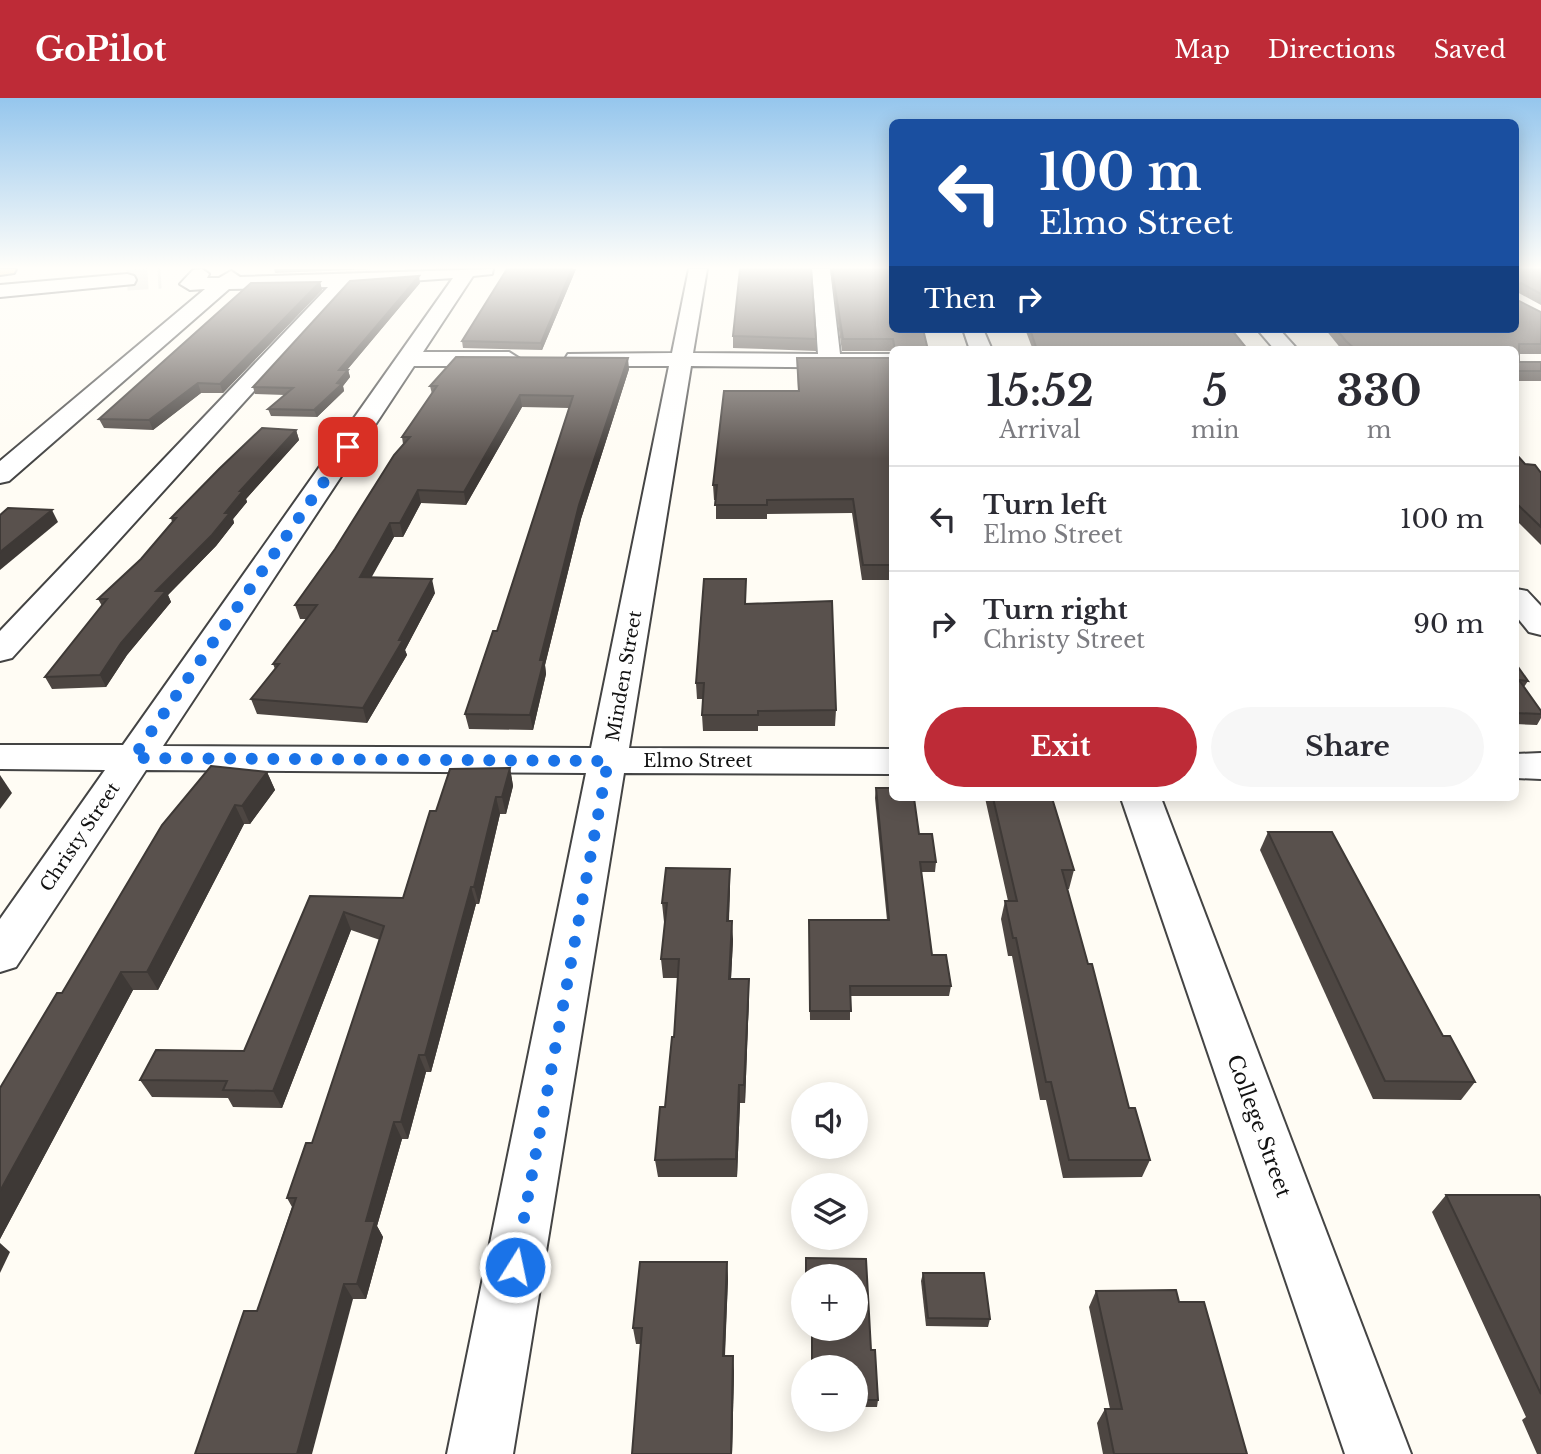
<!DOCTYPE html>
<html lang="en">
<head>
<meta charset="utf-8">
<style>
	:root { --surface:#fff; --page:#f7f7f7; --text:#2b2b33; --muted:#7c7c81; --line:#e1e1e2; --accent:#be2b37 }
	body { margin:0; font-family:"Libre Baskerville",serif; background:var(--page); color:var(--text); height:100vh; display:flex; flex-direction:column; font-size:26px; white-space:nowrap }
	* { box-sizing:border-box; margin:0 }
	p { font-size:23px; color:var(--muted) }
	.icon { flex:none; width:38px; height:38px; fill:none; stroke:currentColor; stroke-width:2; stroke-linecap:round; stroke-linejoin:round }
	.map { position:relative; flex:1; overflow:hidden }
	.details { position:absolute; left:889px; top:248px; width:630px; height:455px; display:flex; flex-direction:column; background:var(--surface); border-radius:10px; box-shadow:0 4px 18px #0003 }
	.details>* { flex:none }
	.guide { position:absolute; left:889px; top:21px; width:630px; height:214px; border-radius:10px; box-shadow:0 4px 18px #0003; background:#1a4fa0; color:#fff; overflow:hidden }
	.fabs { position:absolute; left:791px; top:984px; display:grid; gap:14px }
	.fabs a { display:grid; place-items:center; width:77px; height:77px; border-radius:50%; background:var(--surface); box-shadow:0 4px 18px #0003; font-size:35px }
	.pin { position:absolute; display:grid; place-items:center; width:60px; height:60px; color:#fff; margin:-30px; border-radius:14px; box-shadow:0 4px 10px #0006 }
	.me { position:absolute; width:77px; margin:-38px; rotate:10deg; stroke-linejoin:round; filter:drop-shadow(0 0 5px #0008) }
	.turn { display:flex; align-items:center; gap:24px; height:147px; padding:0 35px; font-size:32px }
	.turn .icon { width:91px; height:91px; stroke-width:2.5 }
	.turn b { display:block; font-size:49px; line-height:60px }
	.then { display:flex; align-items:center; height:66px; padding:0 35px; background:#0003; gap:14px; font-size:26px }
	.eta { display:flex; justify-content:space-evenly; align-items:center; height:119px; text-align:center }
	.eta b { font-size:42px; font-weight:700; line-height:49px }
	.primary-button { display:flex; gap:14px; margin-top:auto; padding:14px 35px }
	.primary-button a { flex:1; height:80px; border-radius:42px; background:var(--accent); color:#fff; font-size:28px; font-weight:700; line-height:80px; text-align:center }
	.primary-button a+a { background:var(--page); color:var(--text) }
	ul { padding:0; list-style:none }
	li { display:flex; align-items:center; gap:21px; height:105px; padding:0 35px; border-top:2px solid var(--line) }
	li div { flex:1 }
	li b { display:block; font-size:26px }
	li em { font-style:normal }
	header { display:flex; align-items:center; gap:42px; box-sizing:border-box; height:98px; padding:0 35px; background:var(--accent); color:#fff }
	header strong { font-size:33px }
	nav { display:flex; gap:38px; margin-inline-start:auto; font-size:24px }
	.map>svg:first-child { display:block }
</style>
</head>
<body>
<header>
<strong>GoPilot</strong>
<nav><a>Map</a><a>Directions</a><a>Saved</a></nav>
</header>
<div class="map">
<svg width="1541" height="1356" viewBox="0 0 1541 1356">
	<rect width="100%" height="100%" fill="#fffcf4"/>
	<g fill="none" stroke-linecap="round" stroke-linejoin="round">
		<polyline stroke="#dbd9d2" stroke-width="21" stroke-dasharray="21 10" stroke-linecap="butt" points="127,182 161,180"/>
		<defs>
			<g id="minor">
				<polygon points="202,171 209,176 207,180 219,180 231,173 240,179 493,171 492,176 473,178 423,254 509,254 520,261 509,268 414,268 163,648 591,650 669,268 576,268 568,266 565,261 568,256 672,255 689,171 707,171 693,255 818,256 812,171 830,171 840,256 892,256 892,270 691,268 629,650 892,651 892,676 624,675 513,1356 447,1356 586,675 146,672 16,869 0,874 0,821 105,672 0,671 0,647 123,647 453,180 350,187 12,560 0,563 0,533 328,189 229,191 9,383 0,385 0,363 205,191 190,192 180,186 193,172"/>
				<polygon points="127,176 134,178 136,182 134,186 0,199 0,187"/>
				<polygon points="963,231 983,231 992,252 970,252"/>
				<polygon points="1257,231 1279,231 1298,252 1275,252"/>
				<polygon points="1516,491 1527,493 1541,508 1541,537 1529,534 1516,518"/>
				<polygon points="1541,655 1541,681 1516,680 1516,656"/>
				<polygon points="1121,700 1161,700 1411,1356 1345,1356"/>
			</g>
			<polygon id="major" points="0,171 16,171 14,175 0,177"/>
		</defs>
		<use href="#minor" stroke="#444" stroke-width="4"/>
		<use href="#major" stroke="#222" stroke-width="4"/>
		<use href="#minor" fill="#fff" fill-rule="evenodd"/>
		<use href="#major" fill="#f4cf6f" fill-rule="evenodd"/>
	</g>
	<g fill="#4d4642">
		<polygon points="274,171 375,171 275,175"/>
		<polygon points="576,171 542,252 463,250 462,243"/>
		<polygon points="830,171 892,171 928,252 892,252 892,257 892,253 842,253"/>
		<polygon points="1516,171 1541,171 1541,207 1517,194 1517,202 1541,214 1541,256 1519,256 1519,264 1541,264 1541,283 1516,283 1516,252 1342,252 1325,231 1516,231"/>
		<polygon points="320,184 322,192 223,295 201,295 153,332 104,330 99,321"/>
		<polygon points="420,185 347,272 348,272 350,279 343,288 344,293 317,319 271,318 268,311 285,297 255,296 253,289"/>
		<polygon points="1025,231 1231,231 1248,252 1033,252"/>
		<polygon points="733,238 816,241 816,253 733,250"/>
		<polygon points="797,260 892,260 892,482 862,482 852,415 767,416 767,421 716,421 716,402 714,402 713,387 798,293"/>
		<polygon points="629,271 581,421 545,567 546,576 533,632 469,631 465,616 497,533 569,310 522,309 466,407 421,405 403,439 394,439 371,479 435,495 405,552 407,557 367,625 257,616 251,601 275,571 273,566 307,521 300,521 295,507 335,451 403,346 402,339 432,296 430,288"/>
		<polygon points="296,332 299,342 246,401 247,404 233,421 234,425 216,448 168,497 171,504 127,557 106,589 52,591 45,579 102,508 98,501 141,461 172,424 171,420"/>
		<polygon points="1516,356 1525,366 1541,375 1541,447 1516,422"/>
		<polygon points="746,506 836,612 835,628 758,628 758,633 703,633 702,617 703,601 697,601 696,585"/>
		<polygon points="1516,566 1528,583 1524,589 1541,613 1541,620 1537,627 1516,626"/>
		<polygon points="510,670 513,688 506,716 500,716 479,806 476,806 431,974 426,974 408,1041 402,1041 377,1128 383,1139 366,1201 353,1201 257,1213 292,1109 287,1100 312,1045 380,842 351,832 282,1010 233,1009 228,1000 152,999 140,982 244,953 310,798 403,800 436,713"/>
		<polygon points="267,674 275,692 250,726 244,726 158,892 133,892 0,1141 0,990 62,895 162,727"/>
		<polygon points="876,690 919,736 936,764 935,774 921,774 932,857 951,888 949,898 850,898 850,922 810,922 809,831 887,822 875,700"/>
		<polygon points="985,700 1052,700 1074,772 1069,791 1067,791 1088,866 1129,1010 1150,1062 1142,1079 1063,1080 1046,1002 1040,1002 1012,858 1008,858 1001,821 1005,803 1008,803"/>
		<polygon points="1268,734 1443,938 1475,984 1461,1002 1373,1001 1260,752"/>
		<polygon points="730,789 729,823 733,842 731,881 749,881 749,899 745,1005 740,1005 737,1079 658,1079 655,1062 665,1009 674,939 678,880 663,880 661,861 665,824 664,824 662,805"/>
		<polygon points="1446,1097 1541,1101 1541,1356 1537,1356 1522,1322 1526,1319 1432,1114"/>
		<polygon points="806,1160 866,1161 871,1252 875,1252 878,1302 877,1309 856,1309 856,1269 811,1269 811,1230 856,1230 856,1178 805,1178"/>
		<polygon points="727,1164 728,1181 725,1258 734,1273 732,1356 632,1356 641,1246 636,1246 633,1230"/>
		<polygon points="923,1175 990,1221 988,1229 926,1228 921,1183"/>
		<polygon points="1096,1193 1179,1204 1247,1356 1103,1356 1097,1325 1105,1311 1110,1311 1089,1209"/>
	</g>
	<g fill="#3e3936">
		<polygon points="572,171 576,171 542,252 541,245"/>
		<polygon points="419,178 420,185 341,279 339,272"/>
		<polygon points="320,184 322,192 223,295 220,286"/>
		<polygon points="628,260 629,271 581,421 545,567 546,576 533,632 530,617 540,562 579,407"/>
		<polygon points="348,272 350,279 343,288 344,293 317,319 314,312"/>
		<polygon points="198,285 201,295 153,332 149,322"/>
		<polygon points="520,297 522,309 466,407 464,394"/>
		<polygon points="296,332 299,342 246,401 247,404 233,421 234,425 216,448 168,497 171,504 127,557 106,589 100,577 156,493 225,415 240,393"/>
		<polygon points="418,392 421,405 403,439 400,425"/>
		<polygon points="52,412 58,424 0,472 0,454"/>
		<polygon points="390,425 394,439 364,493 360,479"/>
		<polygon points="432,481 435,495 405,552 407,557 367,625 363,610"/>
		<polygon points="510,670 513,688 506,716 502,699"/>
		<polygon points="267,674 275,692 250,726 242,708"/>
		<polygon points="0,677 12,695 0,711"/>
		<polygon points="496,699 500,716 479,806 474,789"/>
		<polygon points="235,707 244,726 158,892 147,874"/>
		<polygon points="730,771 730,789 728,842 727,823"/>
		<polygon points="471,789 476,806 431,974 425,957"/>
		<polygon points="344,814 351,832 282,1010 273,993"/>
		<polygon points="732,823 733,842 730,899 729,881"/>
		<polygon points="121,874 133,892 0,1141 0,1093"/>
		<polygon points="749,881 749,899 745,1005 744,987"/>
		<polygon points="419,957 426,974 408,1041 401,1024"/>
		<polygon points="739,987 740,1005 737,1079 736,1061"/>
		<polygon points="394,1024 402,1041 377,1128 383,1139 366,1201 357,1186 366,1123"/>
		<polygon points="0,1145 10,1154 0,1175"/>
		<polygon points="727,1164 728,1181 724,1273 723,1258"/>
		<polygon points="344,1186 353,1201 312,1356 297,1356"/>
		<polygon points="733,1258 734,1273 732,1356 731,1356"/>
	</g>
	<g fill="#59514d" stroke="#3e3936" stroke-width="2">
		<polygon points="507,171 572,171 541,245 462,243"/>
		<polygon points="740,171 811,171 816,241 733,238"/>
		<polygon points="832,171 892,171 892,231 923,231 928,252 895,252 893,241 843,241"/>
		<polygon points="1516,171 1541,171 1541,196 1521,185 1517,187 1517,202 1541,214 1541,246 1519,246 1519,264 1541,264 1541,273 1516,273 1516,252 1356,252 1346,243 1336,231 1516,231"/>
		<polygon points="419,178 339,272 348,272 337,285 342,286 314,312 268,311 293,290 253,289 350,183"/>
		<polygon points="320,184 220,286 198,285 149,322 99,321 251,185"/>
		<polygon points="1030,231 1231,231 1248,252 1037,252"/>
		<polygon points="456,259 628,260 579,407 540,562 544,562 530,617 465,616 493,533 497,533 573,298 520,297 464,394 418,392 400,425 390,425 360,479 432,481 399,542 403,542 363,610 251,601 279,566 273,566 317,507 295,507 335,451 394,357 410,339 402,339 437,288 430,288"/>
		<polygon points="797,260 892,260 892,467 863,467 853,401 767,402 767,407 715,407 717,387 713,387 724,293 799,293"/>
		<polygon points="262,330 296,332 240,393 243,393 225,415 230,415 212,437 156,493 166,493 121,545 100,577 45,579 107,501 98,501 141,461 176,420 171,420 219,371"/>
		<polygon points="1516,356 1525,366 1535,367 1541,375 1541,429 1516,405"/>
		<polygon points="8,410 52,412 0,454 0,417"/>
		<polygon points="704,481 746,481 745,506 832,503 836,612 758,613 758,617 702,617 704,585 696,585"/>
		<polygon points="1516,566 1528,583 1519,582 1541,613 1541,616 1516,615"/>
		<polygon points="211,668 267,674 242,708 235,707 147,874 121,874 0,1093 0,990 57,895 62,895 162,727"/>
		<polygon points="510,670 502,699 496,699 474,789 471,789 425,957 419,957 401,1024 394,1024 366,1123 375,1123 357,1186 344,1186 297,1356 195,1356 244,1213 257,1213 296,1100 287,1100 306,1045 312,1045 384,828 344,814 273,993 223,992 227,983 140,982 156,952 244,953 310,798 403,800 430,713 436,713 450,671"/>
		<polygon points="876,690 892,690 892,700 914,700 919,736 932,736 936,764 920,764 932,857 946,857 951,888 850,888 851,913 810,913 809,822 889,822"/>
		<polygon points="993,700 1052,700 1074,772 1062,772 1088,866 1092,866 1129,1010 1135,1010 1150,1062 1069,1062 1051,984 1046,984 1016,840 1013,840 1005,803 1017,803"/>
		<polygon points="1268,734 1332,734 1443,938 1450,938 1475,984 1385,983"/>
		<polygon points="666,770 730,771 727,823 732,823 729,881 749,881 744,987 739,987 736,1061 655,1062 660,1009 665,1009 672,939 674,939 679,861 661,861 667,805 662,805"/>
		<polygon points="1446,1097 1539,1097 1541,1101 1541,1296"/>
		<polygon points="806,1160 866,1161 871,1252 875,1252 878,1302 856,1302 856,1269 812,1269 812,1230 856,1230 856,1178 806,1178"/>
		<polygon points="640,1164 727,1164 723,1258 733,1258 731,1356 632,1356 642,1230 633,1230"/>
		<polygon points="923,1175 984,1175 990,1221 928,1220"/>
		<polygon points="1176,1192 1179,1204 1204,1204 1247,1356 1114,1356 1105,1311 1122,1311 1096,1193"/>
	</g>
	<linearGradient id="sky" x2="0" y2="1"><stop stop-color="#95c6ed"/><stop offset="0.47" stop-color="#fffefa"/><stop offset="1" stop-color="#fffefa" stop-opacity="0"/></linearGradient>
	<rect width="1541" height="361" fill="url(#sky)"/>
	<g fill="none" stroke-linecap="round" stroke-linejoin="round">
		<polyline stroke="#1a73e8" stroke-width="12" stroke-dasharray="0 21.6" points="348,349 133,660 608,663 515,1169"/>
	</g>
	<g text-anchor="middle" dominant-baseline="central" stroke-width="7" stroke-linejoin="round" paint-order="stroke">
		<g font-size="18" fill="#111" stroke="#fff">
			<text transform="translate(624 578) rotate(-80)">Minden Street</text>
			<text x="698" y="663">Elmo Street</text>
			<text transform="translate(80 739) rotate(-56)">Christy Street</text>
		</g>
		<g font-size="21" fill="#111" stroke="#fff">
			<text transform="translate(1259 1028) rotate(70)">College Street</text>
		</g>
	</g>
</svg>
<div class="fabs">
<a><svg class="icon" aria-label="sound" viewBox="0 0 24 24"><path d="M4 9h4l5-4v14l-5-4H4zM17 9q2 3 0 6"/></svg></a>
<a><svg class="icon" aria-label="layers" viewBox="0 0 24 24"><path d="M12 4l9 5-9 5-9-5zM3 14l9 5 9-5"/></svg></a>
<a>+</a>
<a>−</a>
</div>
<div class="pin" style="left:348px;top:349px;background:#d93025"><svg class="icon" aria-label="arrive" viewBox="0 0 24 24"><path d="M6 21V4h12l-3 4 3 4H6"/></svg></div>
<svg class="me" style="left:515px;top:1169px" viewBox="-20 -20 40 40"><circle r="17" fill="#1a73e8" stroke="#fff" stroke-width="3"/><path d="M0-11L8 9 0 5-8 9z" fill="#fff"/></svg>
<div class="guide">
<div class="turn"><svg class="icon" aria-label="left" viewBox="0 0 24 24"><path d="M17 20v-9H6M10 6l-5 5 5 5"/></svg><div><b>100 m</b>Elmo Street</div></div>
<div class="then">Then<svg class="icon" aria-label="right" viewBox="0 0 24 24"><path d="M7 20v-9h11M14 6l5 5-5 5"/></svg></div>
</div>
<section class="details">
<div class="eta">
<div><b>15:52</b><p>Arrival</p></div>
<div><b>5</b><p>min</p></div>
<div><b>330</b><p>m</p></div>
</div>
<ul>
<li><svg class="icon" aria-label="left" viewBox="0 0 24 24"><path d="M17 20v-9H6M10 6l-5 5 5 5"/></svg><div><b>Turn left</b><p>Elmo Street</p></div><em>100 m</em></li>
<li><svg class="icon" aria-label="right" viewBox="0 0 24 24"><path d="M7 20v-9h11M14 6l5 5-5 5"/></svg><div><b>Turn right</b><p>Christy Street</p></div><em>90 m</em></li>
</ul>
<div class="primary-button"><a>Exit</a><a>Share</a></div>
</section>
</div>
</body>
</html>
